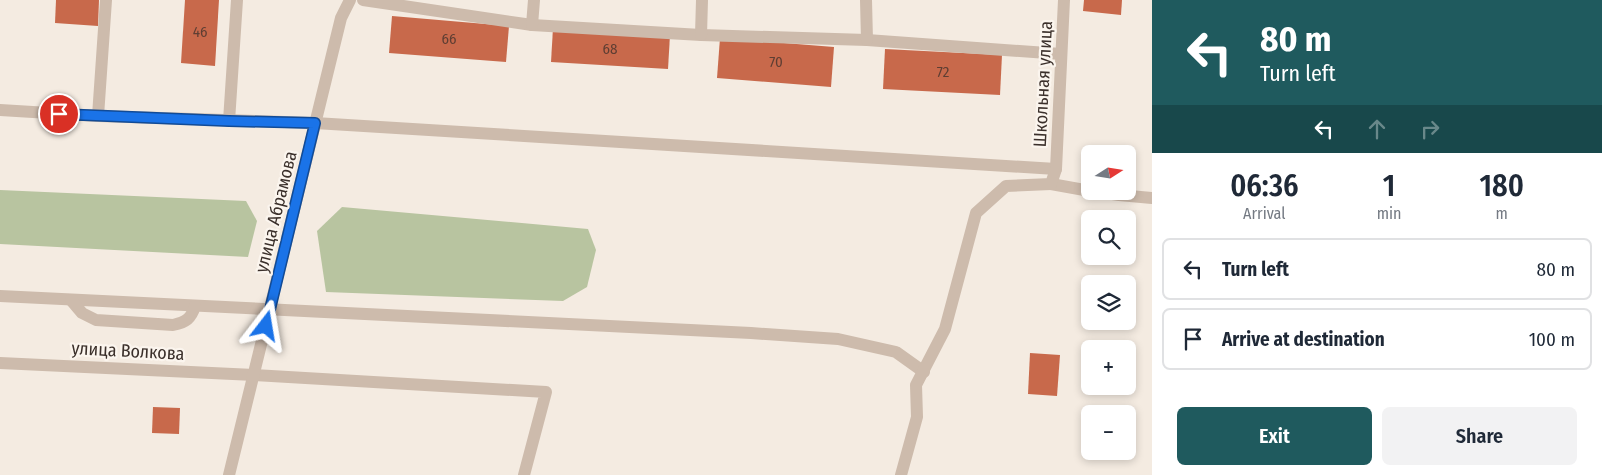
<!DOCTYPE html>
<html lang="en">
<head>
<meta charset="utf-8">
<style>
	:root { --surface:#fff; --page:#f2f2f3; --text:#1f2937; --muted:#747a83; --line:#e0e1e3; --accent:#1f5a5e }
	body { margin:0; font-family:"Fira Sans Condensed",sans-serif; background:var(--page); color:var(--text); height:100vh; display:flex; flex-direction:column; font-size:19px; white-space:nowrap }
	* { box-sizing:border-box; margin:0 }
	p { font-size:16px; color:var(--muted) }
	.icon { flex:none; width:28px; height:28px; fill:none; stroke:currentColor; stroke-width:2; stroke-linecap:round; stroke-linejoin:round }
	.map { position:relative; flex:1; overflow:hidden }
	.sheet { display:flex; flex-direction:column; background:var(--surface); width:450px }
	.sheet>* { flex:none }
	.guide { background:#1f5a5e; color:#fff; overflow:hidden }
	.needle { width:32px; rotate:78deg }
	.tools { position:absolute; left:1081px; top:145px; display:grid; gap:10px }
	.tools a { display:grid; place-items:center; width:55px; height:55px; border-radius:8px; background:var(--surface); box-shadow:0 2px 8px #0003; font-size:25px }
	.pin { position:absolute; display:grid; place-items:center; width:42px; height:42px; color:#fff; margin:-21px; border:2px solid #fff; border-radius:50%; box-shadow:0 1px 5px #0007 }
	.me { position:absolute; width:55px; margin:-28px; rotate:14deg; stroke-linejoin:round; filter:drop-shadow(0 0 4px #0008) }
	.turn { display:flex; align-items:center; gap:18px; height:105px; padding:0 25px; font-size:22px }
	.turn .icon { width:65px; height:65px; stroke-width:2.5 }
	.turn b { display:block; font-size:35px; line-height:42px }
	.lanes { display:flex; align-items:center; height:48px; padding:0 25px; background:#0003; justify-content:center; gap:25px; direction:ltr }
	.lanes .off { opacity:.35 }
	.eta { display:flex; justify-content:space-evenly; align-items:center; height:85px; text-align:center }
	.eta b { font-size:30px; font-weight:600; line-height:35px }
	.primary-button { display:flex; gap:10px; margin-top:auto; padding:10px 25px }
	.primary-button a { flex:1; height:58px; border-radius:8px; background:var(--accent); color:#fff; font-size:20px; font-weight:600; line-height:58px; text-align:center }
	.primary-button a+a { background:var(--page); color:var(--text) }
	ul { padding:0; list-style:none }
	li { display:flex; align-items:center; gap:15px; height:62px; margin:0 10px 8px; padding:0 15px; border:2px solid var(--line); border-radius:8px }
	li div { flex:1 }
	li b { display:block; font-size:19px }
	li em { font-style:normal }
	main { display:flex; flex:1; min-height:0 }
	.map>svg:first-child { display:block }
</style>
</head>
<body>
<main>
<div class="map">
<svg width="1152" height="475" viewBox="0 0 1152 475">
	<rect width="100%" height="100%" fill="#f4ebe1"/>
	<g fill="#b8c4a0">
		<polygon points="0,190 246,201 257,221 248,257 0,244"/>
		<polygon points="342,207 588,229 596,250 587,287 563,301 326,292 317,231"/>
	</g>
	<g fill="#c8694b">
		<polygon points="56,0 99,0 98,26 55,23"/>
		<polygon points="185,0 219,0 215,66 181,63"/>
		<polygon points="1084,0 1122,0 1121,15 1083,11"/>
		<polygon points="392,16 509,26 506,62 389,53"/>
		<polygon points="553,28 670,35 668,69 551,62"/>
		<polygon points="720,38 834,47 831,87 717,78"/>
		<polygon points="885,49 1002,55 1000,95 883,89"/>
		<polygon points="1030,353 1060,355 1057,396 1028,394"/>
		<polygon points="153,407 180,408 179,434 152,433"/>
	</g>
	<g fill="none" stroke-linecap="round" stroke-linejoin="round">
		<g stroke="#cdbbac" stroke-width="12">
			<polyline points="363,0 532,25 701,35 867,40 1061,54"/>
			<polyline points="866,0 867,40"/>
			<polyline points="532,25 534,0"/>
			<polyline points="701,35 702,0"/>
			<polyline points="0,110 98,116 315,123 1056,169"/>
			<polyline points="98,116 106,0"/>
			<polyline points="229,121 237,0"/>
			<polyline points="1051,184 1090,191"/>
			<polyline points="1093,191 1119,195 1152,198"/>
			<polyline points="0,296 751,333 838,339 896,352 924,372"/>
			<path d="M71,300L82,313L96,320L173,325C186,322 191,319 195,306"/>
			<polyline points="0,363 254,375 546,392 524,475"/>
			<polyline points="229,475 341,18 350,0"/>
			<polyline points="901,475 917,417 916,385 945,329 976,213 1006,186 1051,184 1056,169 1064,0"/>
		</g>
	</g>
	<g fill="none" stroke-linecap="round" stroke-linejoin="round">
		<defs>
			<polyline id="route" points="59,114 229,121 315,123 266,326"/>
		</defs>
		<use href="#route" stroke="#114b97" stroke-width="12"/>
		<use href="#route" stroke="#1a73e8" stroke-width="9"/>
	</g>
	<g text-anchor="middle" dominant-baseline="central" stroke-width="4.5" stroke-linejoin="round" paint-order="stroke">
		<g font-size="15" fill="#5e3e33">
			<text x="200" y="32">46</text>
			<text x="449" y="39">66</text>
			<text x="610" y="49">68</text>
			<text x="776" y="62">70</text>
			<text x="943" y="72">72</text>
		</g>
		<g font-size="18" fill="#3b302b" stroke="#fbf5ee">
			<text transform="translate(1043 84) rotate(-87)">Школьная улица</text>
			<text transform="translate(276 212) rotate(-76)">улица Абрамова</text>
			<text transform="translate(128 351) rotate(3)">улица Волкова</text>
		</g>
	</g>
</svg>
<div class="tools">
<a><svg class="needle" viewBox="-14 -14 28 28"><path d="M0-13l5 13h-10z" fill="#e53935"/><path d="M0 13l5-13h-10z" fill="#747a83"/></svg></a>
<a><svg class="icon" aria-label="search" viewBox="0 0 24 24"><circle cx="10" cy="10" r="6"/><path d="M15 15l6 6"/></svg></a>
<a><svg class="icon" aria-label="layers" viewBox="0 0 24 24"><path d="M12 4l9 5-9 5-9-5zM3 14l9 5 9-5"/></svg></a>
<a>+</a>
<a>−</a>
</div>
<div class="pin" style="left:59px;top:114px;background:#d93025"><svg class="icon" aria-label="arrive" viewBox="0 0 24 24"><path d="M6 21V4h12l-3 4 3 4H6"/></svg></div>
<svg class="me" style="left:266px;top:326px" viewBox="-20 -20 40 40"><path d="M0-17L14 15 0 8-14 15z" fill="#1a73e8" stroke="#fff" stroke-width="4"/></svg>
</div>
<section class="sheet">
<div class="guide">
<div class="turn"><svg class="icon" aria-label="left" viewBox="0 0 24 24"><path d="M17 20v-9H6M10 6l-5 5 5 5"/></svg><div><b>80 m</b>Turn left</div></div>
<div class="lanes"><svg class="icon" aria-label="left" viewBox="0 0 24 24"><path d="M17 20v-9H6M10 6l-5 5 5 5"/></svg><svg class="icon off" aria-label="ahead" viewBox="0 0 24 24"><path d="M12 20V5M6 11l6-6 6 6"/></svg><svg class="icon off" aria-label="right" viewBox="0 0 24 24"><path d="M7 20v-9h11M14 6l5 5-5 5"/></svg></div>
</div>
<div class="eta">
<div><b>06:36</b><p>Arrival</p></div>
<div><b>1</b><p>min</p></div>
<div><b>180</b><p>m</p></div>
</div>
<ul>
<li><svg class="icon" aria-label="left" viewBox="0 0 24 24"><path d="M17 20v-9H6M10 6l-5 5 5 5"/></svg><div><b>Turn left</b></div><em>80 m</em></li>
<li><svg class="icon" aria-label="arrive" viewBox="0 0 24 24"><path d="M6 21V4h12l-3 4 3 4H6"/></svg><div><b>Arrive at destination</b></div><em>100 m</em></li>
</ul>
<div class="primary-button"><a>Exit</a><a>Share</a></div>
</section>
</main>
</body>
</html>
